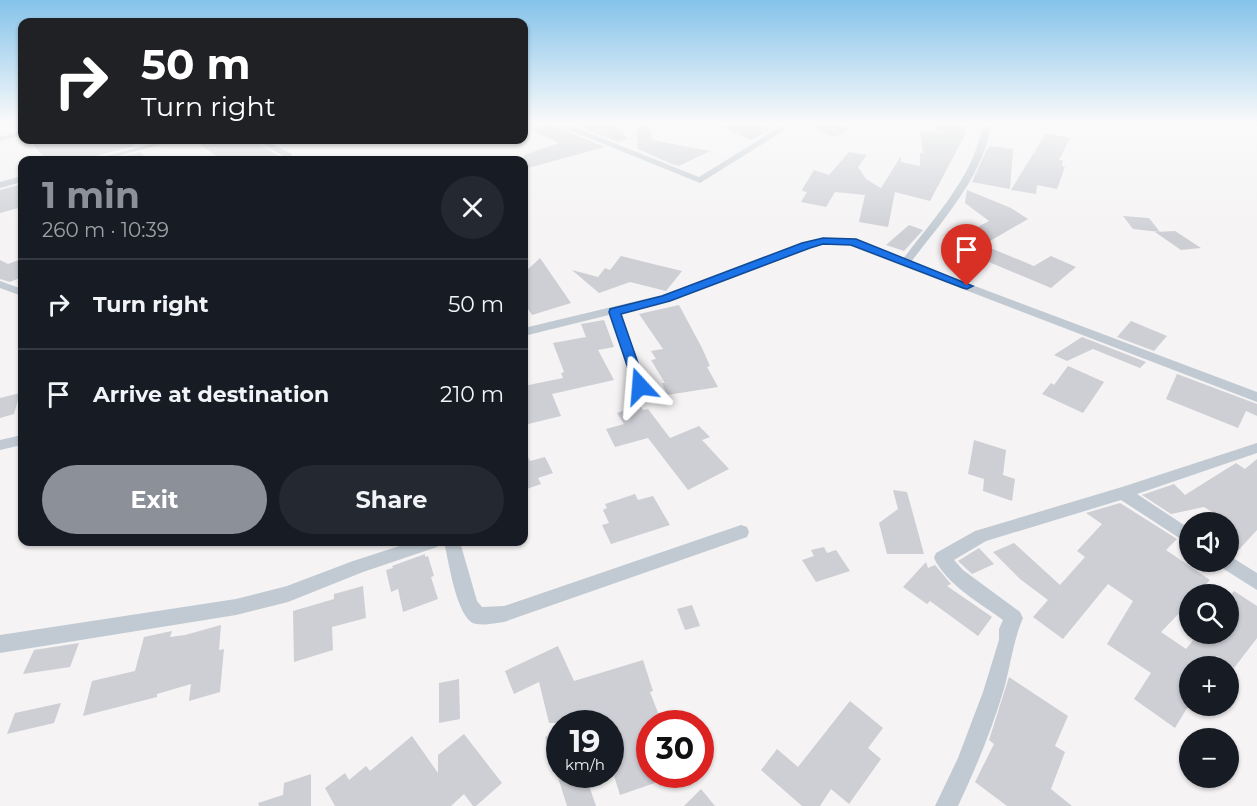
<!DOCTYPE html>
<html lang="en">
<head>
<meta charset="utf-8">
<style>
	:root { --surface:#171b24; --page:#242831; --text:#f1f3f6; --muted:#9ea1a6; --line:#363941; --accent:#8c9099 }
	body { margin:0; font-family:Montserrat,sans-serif; background:var(--page); color:var(--text); height:100vh; display:flex; flex-direction:column; font-size:22px; white-space:nowrap }
	* { box-sizing:border-box; margin:0 }
	p { font-size:20px; color:var(--muted) }
	.icon { flex:none; width:33px; height:33px; fill:none; stroke:currentColor; stroke-width:2; stroke-linecap:round; stroke-linejoin:round }
	.map { position:relative; flex:1; overflow:hidden }
	.details { position:absolute; left:18px; top:156px; width:510px; height:390px; display:flex; flex-direction:column; background:var(--surface); border-radius:12px; box-shadow:0 2px 4px #0004 }
	.details>* { flex:none }
	.top-card { position:absolute; left:18px; top:18px; width:510px; height:126px; border-radius:12px; box-shadow:0 2px 4px #0004; background:#202124; color:#fff; overflow:hidden }
	.controls { position:absolute; left:1179px; top:512px; display:grid; gap:12px }
	.controls a { display:grid; place-items:center; width:60px; height:60px; border-radius:50%; background:var(--surface); box-shadow:0 2px 4px #0004; font-size:30px }
	.speed { position:absolute; left:546px; top:710px; display:flex; gap:12px; font-size:30px; font-weight:700; text-align:center }
	.speed>* { display:grid; place-content:center; width:78px; height:78px; border-radius:50%; background:var(--surface); box-shadow:0 2px 4px #0004; line-height:1 }
	.speed small { font-size:15px; font-weight:400 }
	.speed .limit { border:9px solid #d22; background:#fff; color:#111 }
	.pin { position:absolute; display:grid; place-items:center; width:51px; height:51px; color:#fff; margin:-62px -26px; border-radius:50% 50% 50% 0; rotate:-45deg; box-shadow:0 0 6px #0007 }
	.pin .icon { rotate:45deg }
	.me { position:absolute; width:66px; margin:-33px; rotate:341deg; stroke-linejoin:round; filter:drop-shadow(0 0 4px #0008) }
	.turn { display:flex; align-items:center; gap:21px; height:126px; padding:0 24px; font-size:27px }
	.turn .icon { width:78px; height:78px; stroke-width:2.5 }
	.turn b { display:block; font-size:42px; line-height:51px }
	.round { display:grid; place-items:center; flex:none; width:63px; height:63px; border-radius:32px; background:var(--page) }
	.overview { display:flex; align-items:center; justify-content:space-between; height:102px; padding:0 24px }
	h1 { font-size:36px; font-weight:700; line-height:45px; color:var(--accent) }
	.primary-button { display:flex; gap:12px; margin-top:auto; padding:12px 24px }
	.primary-button a { flex:1; height:69px; border-radius:36px; background:var(--accent); color:#fff; font-size:24px; font-weight:700; line-height:69px; text-align:center }
	.primary-button a+a { background:var(--page); color:var(--text) }
	ul { padding:0; list-style:none }
	li { display:flex; align-items:center; gap:18px; height:90px; padding:0 24px; border-top:2px solid var(--line) }
	li div { flex:1 }
	li b { display:block; font-size:22px }
	li em { font-style:normal }
	.map>svg:first-child { display:block }
</style>
</head>
<body>
<div class="map">
<svg width="1257" height="806" viewBox="0 0 1257 806">
	<rect width="100%" height="100%" fill="#f5f3f3"/>
	<g fill="#cdcfd5">
		<polygon points="587,123 612,123 628,139 618,142 575,125"/>
		<polygon points="712,123 755,123 772,129 751,140"/>
		<polygon points="801,123 835,123 851,129 834,137"/>
		<polygon points="931,123 964,123 966,133 930,201 895,192 888,227 859,222 865,195 835,192 826,207 801,202 807,192 802,191 803,188 814,170 829,175 849,152 867,155 858,167 866,179 881,188 901,156 901,162 920,166 920,153 923,153 920,131 939,133"/>
		<polygon points="549,124 551,125 605,147 524,169 524,155 559,143 531,130"/>
		<polygon points="636,124 650,124 652,140 710,151 679,166 672,164 638,149"/>
		<polygon points="1046,133 1070,138 1059,160 1063,160 1062,166 1065,167 1057,189 1037,185 1036,194 1011,190"/>
		<polygon points="30,140 126,140 134,146 89,158 88,160 46,160"/>
		<polygon points="194,140 253,140 282,158 282,160 222,160"/>
		<polygon points="991,146 1013,149 1010,189 972,182 987,149"/>
		<polygon points="140,152 149,160 109,160"/>
		<polygon points="22,184 22,207 0,213 0,190"/>
		<polygon points="967,190 1011,208 1028,219 983,245 1034,266 1051,256 1076,267 1051,288 946,244 989,221 965,203"/>
		<polygon points="1123,216 1149,218 1160,232 1133,229"/>
		<polygon points="909,225 923,230 904,251 886,245"/>
		<polygon points="1175,231 1201,248 1181,250 1155,232"/>
		<polygon points="621,256 653,264 682,271 666,291 630,282 599,293 572,270 598,277 605,268 610,270"/>
		<polygon points="540,258 571,303 532,315 524,303 524,273"/>
		<polygon points="22,259 22,277 10,282 0,279 0,260 8,264"/>
		<polygon points="679,305 702,348 710,366 707,367 718,387 667,395 662,383 665,383 651,360 656,359 651,351 663,349 639,314"/>
		<polygon points="604,320 614,347 598,350 614,380 552,394 561,416 524,425 524,386 563,378 561,373 564,372 553,343 586,337 581,324"/>
		<polygon points="1131,321 1167,336 1154,351 1117,337"/>
		<polygon points="1082,337 1146,362 1140,368 1093,349 1067,361 1054,355"/>
		<polygon points="1068,366 1104,382 1083,413 1042,394 1051,383 1054,385"/>
		<polygon points="1177,374 1257,404 1257,416 1246,411 1238,428 1166,399"/>
		<polygon points="20,393 14,414 0,418 0,398"/>
		<polygon points="639,405 643,410 648,409 670,438 699,426 710,437 702,440 729,469 688,490 648,438 615,447 606,429 624,424 617,413"/>
		<polygon points="974,440 1006,450 1003,475 1015,479 1012,501 983,491 984,479 968,474"/>
		<polygon points="524,449 530,461 545,457 553,473 538,478 541,484 524,490"/>
		<polygon points="1257,459 1257,530 1233,556 1228,553 1228,522 1204,507 1171,514 1142,495 1174,484 1185,495 1236,463 1245,469"/>
		<polygon points="893,490 907,492 924,554 887,554 879,523 898,509"/>
		<polygon points="635,494 638,500 653,496 670,525 611,544 602,525 609,523 603,510 607,508 605,504"/>
		<polygon points="1120,503 1177,539 1166,550 1210,580 1197,594 1190,594 1190,602 1161,632 1186,649 1199,633 1228,633 1228,598 1234,591 1257,606 1257,638 1234,668 1217,656 1211,666 1190,666 1190,703 1175,728 1134,699 1151,673 1107,644 1133,601 1108,584 1063,639 1033,617 1048,600 1020,579 993,552 1014,543 1060,585 1085,557 1077,551 1102,524 1086,513"/>
		<polygon points="824,547 827,553 836,550 850,571 816,582 802,560 814,556 811,550"/>
		<polygon points="979,548 994,564 972,574 958,561"/>
		<polygon points="425,554 425,557 428,556 434,576 431,577 438,599 403,612 398,589 391,592 386,570 393,568 392,566"/>
		<polygon points="926,562 928,568 935,565 951,584 947,586 992,617 978,636 930,601 927,604 903,587"/>
		<polygon points="363,586 366,618 332,627 333,650 294,662 293,611 334,599 334,594"/>
		<polygon points="692,605 700,626 685,630 677,609"/>
		<polygon points="221,625 219,650 224,649 220,692 189,701 191,684 157,694 157,697 83,716 92,681 135,671 144,637 172,631 170,637 185,635"/>
		<polygon points="79,643 70,667 23,674 34,650"/>
		<polygon points="558,646 574,681 643,660 653,691 650,692 662,723 650,723 650,774 675,776 620,795 610,763 610,723 549,723 539,682 514,694 505,671"/>
		<polygon points="1009,677 1068,716 1055,746 1065,752 1051,789 1072,806 1007,806 975,782 994,744 989,740"/>
		<polygon points="459,679 460,719 439,723 439,683"/>
		<polygon points="850,701 883,728 868,748 881,759 849,804 831,789 820,806 802,806 761,770 777,749 798,767"/>
		<polygon points="61,703 54,723 7,734 15,713"/>
		<polygon points="560,730 560,773 557,774 545,737"/>
		<polygon points="464,734 502,783 476,806 473,806 464,794 451,806 335,806 325,788 345,773 349,780 366,766 370,771 412,736 438,773 438,755"/>
		<polygon points="311,774 311,806 259,806 258,803 283,795 284,783"/>
		<polygon points="557,774 585,774 596,806 567,806"/>
		<polygon points="701,789 715,806 684,806"/>
	</g>
	<g fill="none" stroke-linecap="round" stroke-linejoin="round">
		<g fill="#c1cad2" fill-rule="evenodd">
			<polygon points="552,123 564,123 699,177 786,123 796,123 700,183"/>
			<path d="M982,123H990C988,171 939,225 911,262L1257,392V402L843,243L824,244L810,248L670,300L620,312L647,386L645,389H635L633,386L609,315L524,336V328L662,295L823,238H848L903,259C931,222 979,170 982,123Z"/>
			<polygon points="22,131 22,135 0,141 0,137"/>
			<polygon points="167,140 179,140 102,160 90,160"/>
			<polygon points="255,140 264,140 292,154 292,160 284,160 285,157"/>
			<polygon points="22,176 22,182 0,188 0,182"/>
			<polygon points="0,281 22,289 22,296 0,288"/>
			<polygon points="22,435 22,445 0,450 0,440"/>
			<path d="M1257,443V453L1137,494L1190,529V545L1121,500L986,541L954,560L963,570L1020,612L1023,618C1014,638 1010,667 1004,689C992,729 976,768 958,806H935L958,758L983,692L999,640V629L1003,620C980,603 947,585 934,558L936,553L975,531L1122,487Z"/>
			<path d="M741,525L747,527L749,532L747,537L504,622C495,623 479,627 471,622C455,609 449,562 444,542H460L477,601L482,607L504,606Z"/>
			<polygon points="412,542 439,542 437,547 363,572 288,602 236,615 0,653 0,635 236,599 287,586 353,561"/>
			<polygon points="1228,555 1257,573 1257,590 1219,566 1217,561 1228,561"/>
		</g>
	</g>
	<linearGradient id="sky" x2="0" y2="1"><stop stop-color="#85c3ea"/><stop offset="0.52" stop-color="#fafafa"/><stop offset="1" stop-color="#fafafa" stop-opacity="0"/></linearGradient>
	<rect width="1257" height="236" fill="url(#sky)"/>
	<polygon fill="#1a73e8" stroke="#114b97" stroke-width="1.5" points="823,238 856,239 973,286 967,289 963,288 851,245 823,244 810,248 670,301 621,314 646,386 644,389 635,389 609,312 610,309 662,296 802,243"/>
</svg>
<div class="controls">
<a><svg class="icon" aria-label="sound" viewBox="0 0 24 24"><path d="M4 9h4l5-4v14l-5-4H4zM17 9q2 3 0 6"/></svg></a>
<a><svg class="icon" aria-label="search" viewBox="0 0 24 24"><circle cx="10" cy="10" r="6"/><path d="M15 15l6 6"/></svg></a>
<a>+</a>
<a>−</a>
</div>
<div class="speed"><div>19<small>km/h</small></div><div class="limit">30</div></div>
<div class="pin" style="left:967px;top:286px;background:#d93025"><svg class="icon" aria-label="arrive" viewBox="0 0 24 24"><path d="M6 21V4h12l-3 4 3 4H6"/></svg></div>
<svg class="me" style="left:640px;top:386px" viewBox="-20 -20 40 40"><path d="M0-17L14 15 0 8-14 15z" fill="#1a73e8" stroke="#fff" stroke-width="4"/></svg>
<div class="top-card">
<div class="turn"><svg class="icon" aria-label="right" viewBox="0 0 24 24"><path d="M7 20v-9h11M14 6l5 5-5 5"/></svg><div><b>50 m</b>Turn right</div></div>
</div>
<section class="details">
<div class="overview"><div><h1>1 min</h1><p>260 m · 10:39</p></div><a class="round"><svg class="icon" aria-label="close" viewBox="0 0 24 24"><path d="M6 6l12 12M18 6L6 18"/></svg></a></div>
<ul>
<li><svg class="icon" aria-label="right" viewBox="0 0 24 24"><path d="M7 20v-9h11M14 6l5 5-5 5"/></svg><div><b>Turn right</b></div><em>50 m</em></li>
<li><svg class="icon" aria-label="arrive" viewBox="0 0 24 24"><path d="M6 21V4h12l-3 4 3 4H6"/></svg><div><b>Arrive at destination</b></div><em>210 m</em></li>
</ul>
<div class="primary-button"><a>Exit</a><a>Share</a></div>
</section>
</div>
</body>
</html>
